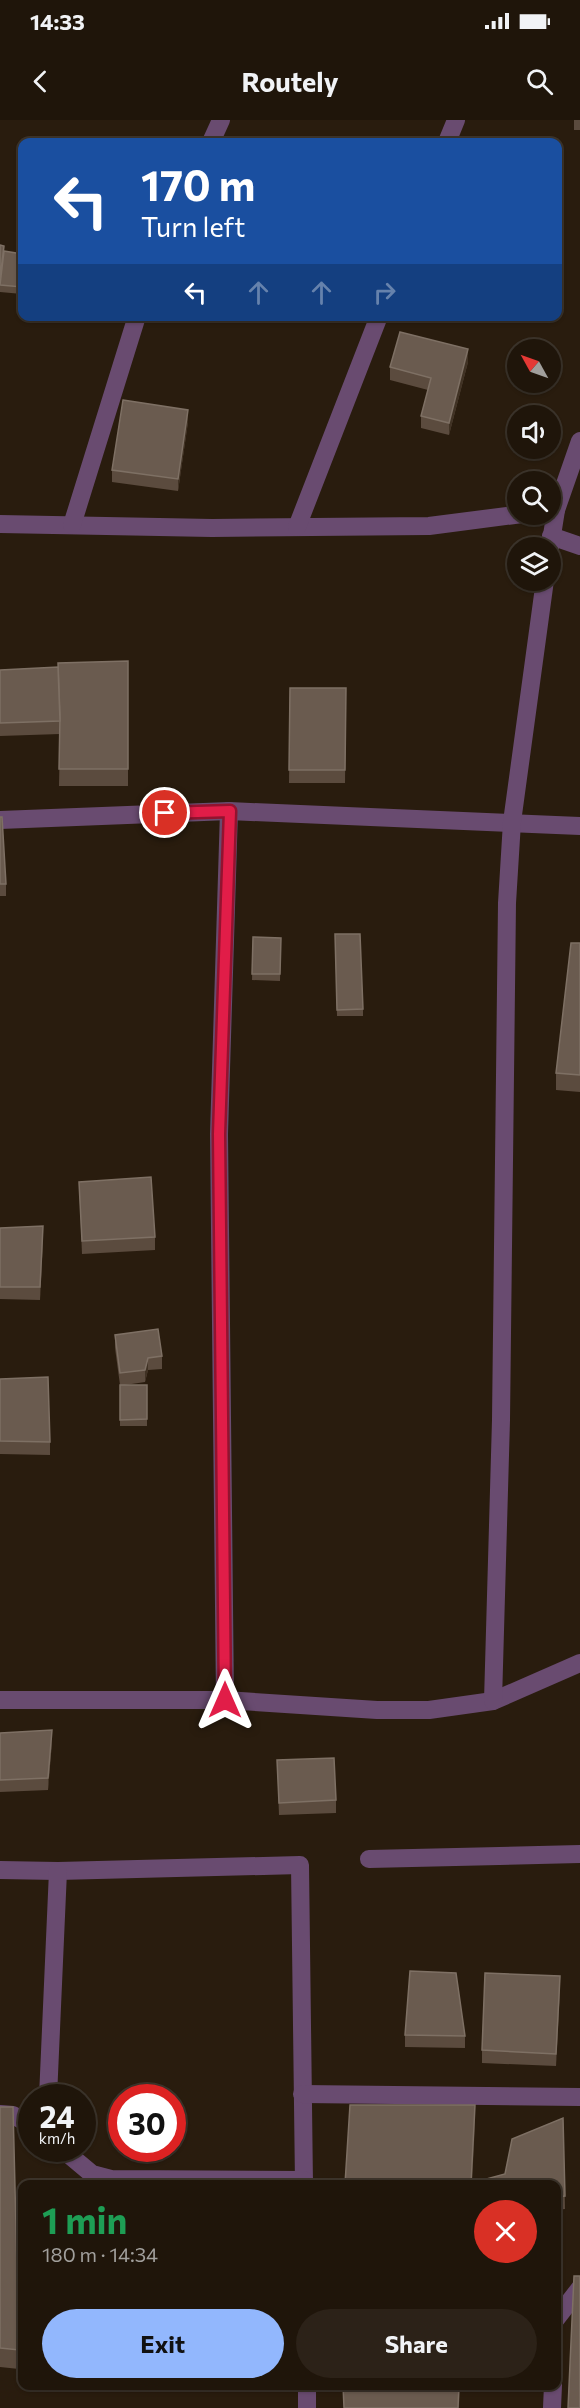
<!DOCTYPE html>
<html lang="en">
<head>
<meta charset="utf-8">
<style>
	:root { --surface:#1f150a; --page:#2c2218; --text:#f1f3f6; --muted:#a19f9c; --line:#3c342b; --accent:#92b7fd }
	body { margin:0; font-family:Commissioner,sans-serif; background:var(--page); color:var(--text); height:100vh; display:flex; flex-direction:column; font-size:22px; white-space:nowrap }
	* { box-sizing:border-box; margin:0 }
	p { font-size:20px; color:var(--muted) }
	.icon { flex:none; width:33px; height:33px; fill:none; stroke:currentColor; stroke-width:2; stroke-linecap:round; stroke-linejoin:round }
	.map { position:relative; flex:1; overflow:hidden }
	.panel { position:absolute; left:18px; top:2060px; width:543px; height:210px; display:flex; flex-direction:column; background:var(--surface); border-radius:12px; box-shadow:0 2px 4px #0004,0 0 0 2px var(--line) }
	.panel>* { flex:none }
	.top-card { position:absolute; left:18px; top:18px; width:544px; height:183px; border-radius:12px; box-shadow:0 2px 4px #0004,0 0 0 2px var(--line); background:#1a4fa0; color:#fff; overflow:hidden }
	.needle { width:39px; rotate:310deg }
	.tools { position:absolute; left:507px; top:219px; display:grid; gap:12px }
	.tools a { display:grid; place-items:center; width:54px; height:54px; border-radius:50%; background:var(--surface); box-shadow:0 2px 4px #0004,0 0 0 2px var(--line); font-size:30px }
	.speed { position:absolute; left:18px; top:1964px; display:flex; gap:12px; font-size:30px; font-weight:700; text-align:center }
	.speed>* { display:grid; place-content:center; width:78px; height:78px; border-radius:50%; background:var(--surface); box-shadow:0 2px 4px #0004,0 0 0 2px var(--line); line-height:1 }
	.speed small { font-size:15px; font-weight:400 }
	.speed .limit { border:9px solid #d22; background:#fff; color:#111 }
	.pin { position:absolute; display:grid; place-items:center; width:51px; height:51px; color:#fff; margin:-26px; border:3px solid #fff; border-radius:50%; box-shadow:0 2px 6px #0007 }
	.me { position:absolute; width:66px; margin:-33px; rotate:0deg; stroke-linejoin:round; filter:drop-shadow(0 0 4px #0008) }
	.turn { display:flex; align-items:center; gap:21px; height:126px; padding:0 24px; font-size:27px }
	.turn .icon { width:78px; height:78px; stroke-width:2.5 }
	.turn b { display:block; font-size:42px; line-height:51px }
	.lanes { display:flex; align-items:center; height:57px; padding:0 24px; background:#0003; justify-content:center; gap:30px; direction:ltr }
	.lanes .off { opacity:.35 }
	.round { display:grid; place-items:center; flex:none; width:63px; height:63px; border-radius:32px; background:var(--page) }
	.overview { display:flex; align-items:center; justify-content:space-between; height:102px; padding:0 24px }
	h1 { font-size:36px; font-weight:700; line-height:45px; color:#1e9e55 }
	.button { display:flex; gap:12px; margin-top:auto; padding:12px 24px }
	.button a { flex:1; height:69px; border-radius:36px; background:var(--accent); color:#111; font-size:24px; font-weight:700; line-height:69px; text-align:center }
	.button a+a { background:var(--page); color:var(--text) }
	.status { display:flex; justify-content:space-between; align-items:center; height:42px; padding:0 30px; background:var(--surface); direction:ltr }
	.status svg { height:16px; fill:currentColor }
	header { display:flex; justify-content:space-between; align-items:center; height:78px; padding:0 24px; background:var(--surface); font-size:27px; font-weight:700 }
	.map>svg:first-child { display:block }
</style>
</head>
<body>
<div class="status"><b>14:33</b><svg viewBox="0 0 49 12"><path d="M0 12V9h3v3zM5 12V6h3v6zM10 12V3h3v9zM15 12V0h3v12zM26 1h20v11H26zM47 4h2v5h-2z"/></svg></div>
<header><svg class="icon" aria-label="back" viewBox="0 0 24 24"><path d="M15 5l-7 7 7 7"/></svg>Routely<svg class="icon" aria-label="search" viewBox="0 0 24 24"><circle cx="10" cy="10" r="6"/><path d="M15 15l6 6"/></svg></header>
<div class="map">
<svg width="580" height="2288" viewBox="0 0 580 2288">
	<rect width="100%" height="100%" fill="#291c0e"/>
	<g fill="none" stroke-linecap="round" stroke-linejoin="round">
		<g stroke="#694b70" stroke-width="18">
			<polyline points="211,22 221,0"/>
			<polyline points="447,22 456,0"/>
			<polyline points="556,390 580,321"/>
			<polyline points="0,404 212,408 429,406 522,394"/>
			<polyline points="72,405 137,196"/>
			<polyline points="297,407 379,196"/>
			<polyline points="551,416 580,426"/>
			<polyline points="550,428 556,390 550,391"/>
			<polyline points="0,700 229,691 580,706"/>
			<polyline points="0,1580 225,1580 377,1590 429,1590 493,1581 580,1543"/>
			<polyline points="225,1580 219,1014 229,691"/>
			<polyline points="493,1581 501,1300 507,783 512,702 545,460"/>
			<polyline points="369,1739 580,1734"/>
			<polyline points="0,1750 58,1751 300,1745 304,2064"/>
			<polyline points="302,1974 580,1977"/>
			<polyline points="48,1977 58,1751"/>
			<polyline points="0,1994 13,1995 32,2006"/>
			<polyline points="61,2028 92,2054 111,2059 304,2060"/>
			<polyline points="556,2199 580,2168"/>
			<polyline points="307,2265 307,2288"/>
			<polyline points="552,2288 553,2265"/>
		</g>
	</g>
	<g fill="#5b4b3e">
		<rect x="574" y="0" width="6" height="10"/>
		<polygon points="0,125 4,131 22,134 22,174 0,172"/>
		<polygon points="468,242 449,315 421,308 421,296 428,270 390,260 390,247"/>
		<polygon points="188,302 178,371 112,362 112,350"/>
		<polygon points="128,541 128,666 59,666 60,614 0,616 0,550 58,547"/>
		<polygon points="290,568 346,568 345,663 289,663"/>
		<polygon points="0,697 6,764 6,776 0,776"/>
		<polygon points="335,814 363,889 363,896 337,896"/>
		<polygon points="253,817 281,818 280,861 252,860"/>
		<polygon points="580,823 580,972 556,970 556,953"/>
		<polygon points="79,1062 155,1117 155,1130 82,1134"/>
		<polygon points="0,1108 43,1119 40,1180 0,1179"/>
		<polygon points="115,1215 162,1236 162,1249 148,1250 145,1262 125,1265 147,1265 147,1306 120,1306 120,1265 115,1228"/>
		<polygon points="0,1259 50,1322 50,1335 0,1334"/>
		<polygon points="0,1613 52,1622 48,1670 0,1672"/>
		<polygon points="277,1640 336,1680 336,1693 279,1695"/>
		<polygon points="560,1868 556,1946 482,1943 482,1930"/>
		<polygon points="405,1915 465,1916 465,1928 405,1927"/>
		<polygon points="0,1987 19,2230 19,2249 0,2247"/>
		<polygon points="563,1998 565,2089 556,2090 556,2064 505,2054"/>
	</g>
	<g fill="#403224">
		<polygon points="468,229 468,242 449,315 449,303"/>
		<polygon points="188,290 188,302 178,371 178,359"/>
		<polygon points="43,1106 43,1119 40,1180 40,1167"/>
		<polygon points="148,1238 148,1250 145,1262 145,1250"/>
		<polygon points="52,1610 52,1622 48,1670 48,1658"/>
		<polygon points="560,1856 560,1868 556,1946 556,1934"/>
		<polygon points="475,1985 475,2005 472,2064 471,2064"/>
		<polygon points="459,2265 460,2265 459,2288 458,2288"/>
	</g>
	<g fill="#6a5b4f" stroke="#7e7064" stroke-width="1.5">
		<polygon points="0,125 4,126 0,159"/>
		<polygon points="4,131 22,134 22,167 0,165"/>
		<polygon points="400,212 468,229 449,303 421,296 431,258 390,247"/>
		<polygon points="123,280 188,290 178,359 112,350"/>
		<polygon points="128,541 128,649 59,649 60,597 58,543"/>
		<polygon points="58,547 60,601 0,603 0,550"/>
		<polygon points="290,568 346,568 345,650 289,650"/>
		<polygon points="0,697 2,697 6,764 0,764"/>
		<polygon points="335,814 360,814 363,889 337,890"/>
		<polygon points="253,817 281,818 280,854 252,854"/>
		<polygon points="571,823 580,823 580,955 556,953"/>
		<polygon points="151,1057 155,1117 82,1121 79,1062"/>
		<polygon points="43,1106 40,1167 0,1167 0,1108"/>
		<polygon points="158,1209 162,1236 148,1238 145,1250 120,1253 115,1215"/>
		<polygon points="48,1257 50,1322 0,1321 0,1259"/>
		<polygon points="120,1265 147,1265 147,1299 120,1300"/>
		<polygon points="52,1610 48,1658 0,1660 0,1613"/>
		<polygon points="334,1638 336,1680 279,1683 277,1640"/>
		<polygon points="410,1851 456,1853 465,1916 405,1915"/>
		<polygon points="485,1853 560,1856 556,1934 482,1930"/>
		<polygon points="350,1985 475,1985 471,2064 345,2064"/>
		<polygon points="0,1987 13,1987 19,2230 0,2228"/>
		<polygon points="563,1998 565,2076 556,2077 556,2064 485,2064 486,2059 505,2054 512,2019"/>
		<polygon points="574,2156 580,2156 580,2288 568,2288"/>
		<polygon points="343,2265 459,2265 458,2288 344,2288"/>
	</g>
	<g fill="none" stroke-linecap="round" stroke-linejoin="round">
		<defs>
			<polyline id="route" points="165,693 230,691 219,1014 225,1580"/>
		</defs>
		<use href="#route" stroke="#92132f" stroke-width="15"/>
		<use href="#route" stroke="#e11d48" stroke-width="10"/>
	</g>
</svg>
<div class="tools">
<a><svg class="needle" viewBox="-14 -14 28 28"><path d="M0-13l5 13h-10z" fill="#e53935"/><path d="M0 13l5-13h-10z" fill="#a19f9c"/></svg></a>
<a><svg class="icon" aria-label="sound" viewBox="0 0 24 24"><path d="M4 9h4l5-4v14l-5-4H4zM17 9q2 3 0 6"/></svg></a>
<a><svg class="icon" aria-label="search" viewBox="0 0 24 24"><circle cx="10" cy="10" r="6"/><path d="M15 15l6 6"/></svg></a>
<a><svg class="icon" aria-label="layers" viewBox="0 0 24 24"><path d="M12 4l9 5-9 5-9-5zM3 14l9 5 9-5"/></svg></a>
</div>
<div class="speed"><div>24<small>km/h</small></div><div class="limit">30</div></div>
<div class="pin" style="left:165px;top:693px;background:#d93025"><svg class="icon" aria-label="arrive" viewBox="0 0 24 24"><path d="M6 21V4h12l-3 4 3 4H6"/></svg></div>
<svg class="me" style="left:225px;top:1580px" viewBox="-20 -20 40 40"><path d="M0-17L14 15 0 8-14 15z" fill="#e11d48" stroke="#fff" stroke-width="4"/></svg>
<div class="top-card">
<div class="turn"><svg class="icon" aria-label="left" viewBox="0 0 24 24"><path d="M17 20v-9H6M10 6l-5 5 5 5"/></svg><div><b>170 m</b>Turn left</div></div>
<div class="lanes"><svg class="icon" aria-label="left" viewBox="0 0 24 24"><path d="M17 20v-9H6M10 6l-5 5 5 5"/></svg><svg class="icon off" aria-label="ahead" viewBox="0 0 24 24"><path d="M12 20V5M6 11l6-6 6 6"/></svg><svg class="icon off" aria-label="ahead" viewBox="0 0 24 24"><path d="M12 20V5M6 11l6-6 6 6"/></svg><svg class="icon off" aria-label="right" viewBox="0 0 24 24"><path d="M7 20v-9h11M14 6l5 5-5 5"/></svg></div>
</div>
<section class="panel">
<div class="overview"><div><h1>1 min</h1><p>180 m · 14:34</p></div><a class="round" style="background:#d93025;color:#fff"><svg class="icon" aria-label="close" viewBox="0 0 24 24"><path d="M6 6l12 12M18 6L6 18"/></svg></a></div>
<div class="button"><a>Exit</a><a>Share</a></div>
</section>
</div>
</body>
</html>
